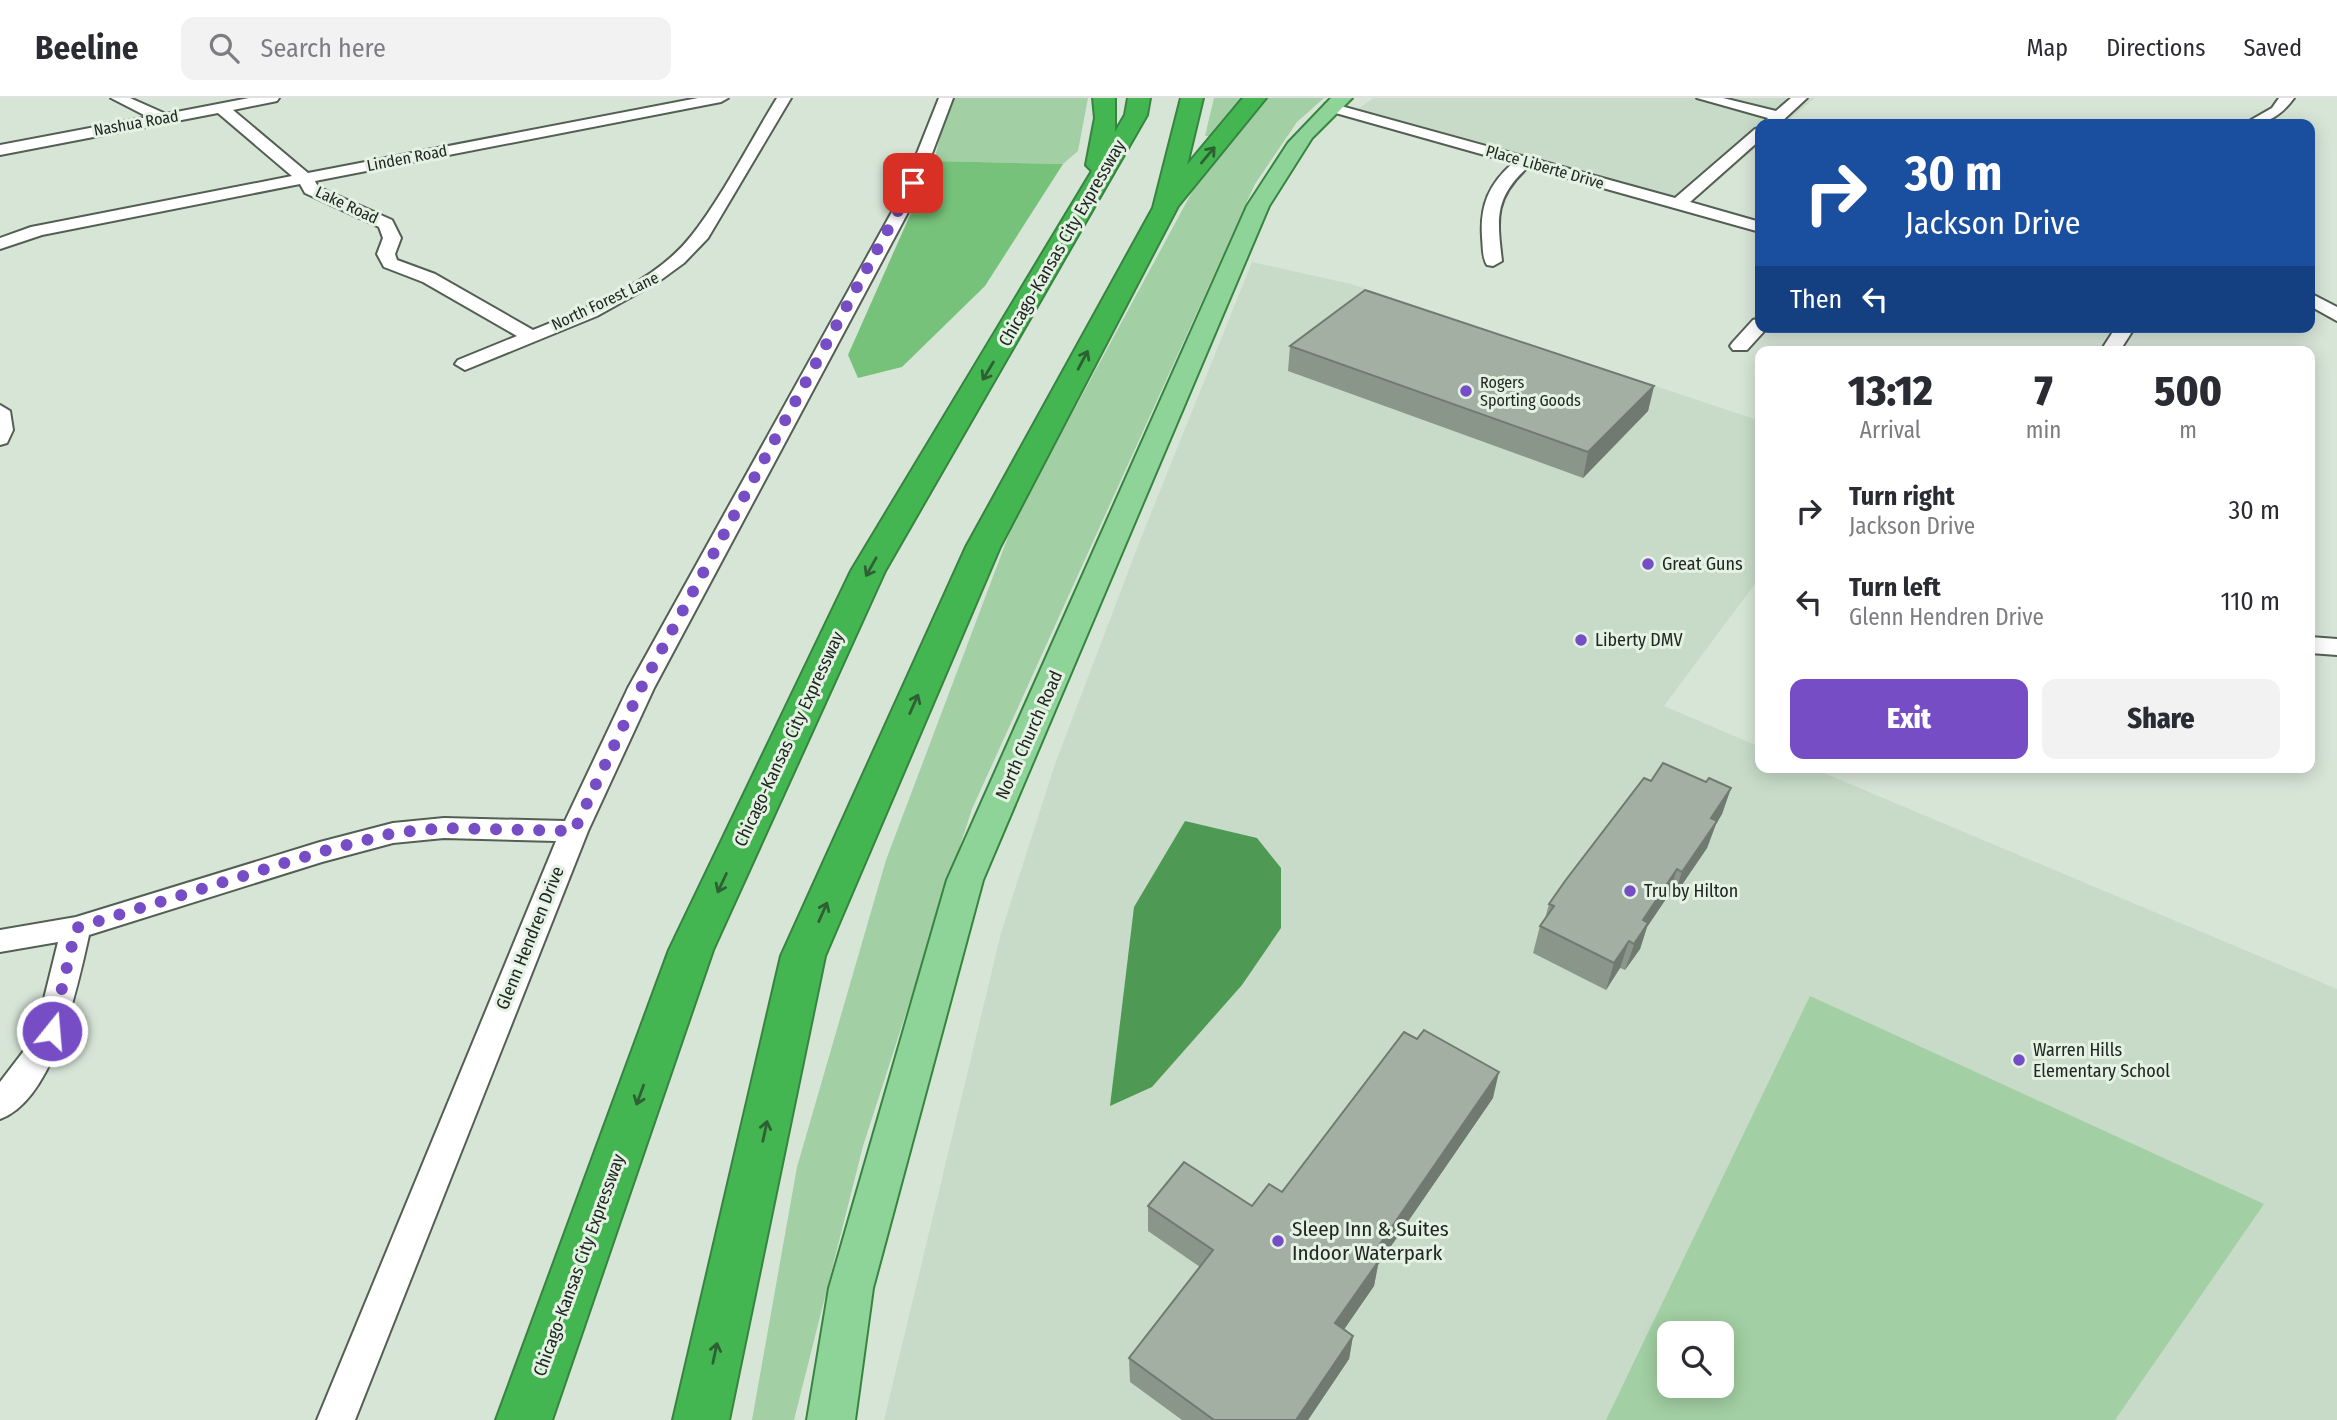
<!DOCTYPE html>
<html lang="en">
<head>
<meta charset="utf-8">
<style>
	:root { --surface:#fff; --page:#f2f2f3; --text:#2b2b33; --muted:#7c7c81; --line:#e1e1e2; --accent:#774dc6 }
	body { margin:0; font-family:"Fira Sans Condensed",sans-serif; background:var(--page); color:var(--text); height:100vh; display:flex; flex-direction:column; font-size:26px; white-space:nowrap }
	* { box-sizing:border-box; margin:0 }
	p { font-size:23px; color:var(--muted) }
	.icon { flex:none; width:38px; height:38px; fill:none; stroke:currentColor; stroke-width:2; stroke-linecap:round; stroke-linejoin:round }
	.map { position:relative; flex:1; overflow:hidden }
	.sheet { position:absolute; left:1755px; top:248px; width:560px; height:427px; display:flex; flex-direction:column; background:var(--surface); border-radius:14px; box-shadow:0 4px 18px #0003 }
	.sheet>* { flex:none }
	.top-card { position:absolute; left:1755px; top:21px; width:560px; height:214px; border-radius:14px; box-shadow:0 4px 18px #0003; background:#1a4fa0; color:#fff; overflow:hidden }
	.fabs { position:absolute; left:1657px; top:1223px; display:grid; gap:14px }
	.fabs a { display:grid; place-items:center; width:77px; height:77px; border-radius:14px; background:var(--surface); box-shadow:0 4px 18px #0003; font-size:35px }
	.pin { position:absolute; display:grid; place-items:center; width:60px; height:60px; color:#fff; margin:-30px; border-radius:14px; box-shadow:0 4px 10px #0006 }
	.me { position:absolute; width:77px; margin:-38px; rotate:17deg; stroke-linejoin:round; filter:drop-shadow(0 0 5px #0008) }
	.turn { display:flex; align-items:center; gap:24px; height:147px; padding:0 35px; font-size:32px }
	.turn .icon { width:91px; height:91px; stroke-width:2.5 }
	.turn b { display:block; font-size:49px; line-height:60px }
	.then { display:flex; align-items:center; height:66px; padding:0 35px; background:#0003; gap:14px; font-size:26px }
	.eta { display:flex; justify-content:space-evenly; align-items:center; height:119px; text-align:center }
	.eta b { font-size:42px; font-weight:800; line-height:49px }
	.action { display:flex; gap:14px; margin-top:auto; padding:14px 35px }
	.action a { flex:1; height:80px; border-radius:14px; background:var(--accent); color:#fff; font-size:28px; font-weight:800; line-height:80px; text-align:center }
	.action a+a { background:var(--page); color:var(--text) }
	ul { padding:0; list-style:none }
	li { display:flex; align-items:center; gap:21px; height:91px; padding:0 35px }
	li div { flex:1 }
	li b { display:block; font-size:26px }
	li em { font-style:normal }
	header { display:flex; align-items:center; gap:42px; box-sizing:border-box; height:98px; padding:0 35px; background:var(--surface); border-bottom:2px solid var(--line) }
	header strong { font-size:33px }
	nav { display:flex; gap:38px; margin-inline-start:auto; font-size:24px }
	.search { width:490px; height:63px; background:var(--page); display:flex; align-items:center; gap:18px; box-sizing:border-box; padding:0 24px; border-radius:14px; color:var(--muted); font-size:26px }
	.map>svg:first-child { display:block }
</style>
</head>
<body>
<header>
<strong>Beeline</strong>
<div class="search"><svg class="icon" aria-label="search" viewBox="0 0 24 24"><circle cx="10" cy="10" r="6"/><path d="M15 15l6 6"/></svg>Search here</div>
<nav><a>Map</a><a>Directions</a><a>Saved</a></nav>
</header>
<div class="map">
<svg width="2337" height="1322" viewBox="0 0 2337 1322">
	<rect width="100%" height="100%" fill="#d7e5d7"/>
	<g fill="#c8dbc8" fill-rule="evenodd">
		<polygon points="1373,0 1815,0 1784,26 1760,26 1760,46 1691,106 1358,11"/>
		<path d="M1252,164L1351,186L1760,323V479L1664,608L1760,649V670H1812L2337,891V1322H884L1001,835L1055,666L1139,445ZM1670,1236H1722V1288H1670Z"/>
	</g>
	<g fill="#a2cfa3" fill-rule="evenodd">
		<polygon points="950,0 1088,0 1078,53 1063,66 934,63"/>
		<polygon points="1214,0 1242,0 1210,38 1205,38"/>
		<polygon points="1263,0 1324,0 1297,24 1255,86 972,711 863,1048 794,1322 752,1322 797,1069 886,762 1014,423 1192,94"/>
		<path d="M1810,898L2264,1106L2115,1322H1606ZM1670,1236H1722V1288H1670Z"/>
	</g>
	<polygon fill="#76c27a" points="934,63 1063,66 985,188 902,269 858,280 848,257"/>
	<polygon fill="#4e9a54" points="1185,723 1257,740 1281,770 1281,830 1242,887 1152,989 1110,1008 1134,809"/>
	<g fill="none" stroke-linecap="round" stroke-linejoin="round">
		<defs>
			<g id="minor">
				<path d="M111,0H130L166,16L249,0H279L277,3L233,12L308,75L698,0H728L721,4L315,83L318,89L392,122L401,140L395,156L397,162L435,176L533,232C587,210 655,185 692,137C722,99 751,42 777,0H791L708,140L684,165L658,184L597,218L465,272L455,266L458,262L517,238L423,184L384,169L377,156L383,140L379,129L305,95L300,86L42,137L0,151V140L31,129L292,78L218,15L0,57V47L148,19Z"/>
				<path d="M939,0H953L914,103L654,590L588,733L355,1322H317L556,743L444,740L393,745L322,764L89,837C78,887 54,1002 0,1021V984L23,954L38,925L58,844L0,854V832L76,819L320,744L393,725L444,720L565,723L628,590L898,103Z"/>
				<polygon points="1697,0 1723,0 1776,13 1791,0 1807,0 1779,26 1763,26 1768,20"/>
				<path d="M2279,0H2294C2280,19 2267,26 2244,26L2272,10Z"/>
				<path d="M1330,5L1675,100L1755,31L1760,30V42L1690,104L1760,124V134L1528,69C1494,100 1497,120 1502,163L1493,168L1487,167C1482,159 1483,149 1482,139C1480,107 1489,86 1513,65L1325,12V6Z"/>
				<polygon points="2310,195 2337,209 2337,223 2310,208"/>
				<polygon points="1760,220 1760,229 1767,230 1747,252 1733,252 1730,248 1733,244 1753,222"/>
				<polygon points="2116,229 2135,229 2119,254 2100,254"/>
				<polygon points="0,307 10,313 13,332 7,345 0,347"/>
				<polygon points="2310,539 2337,541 2337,557 2310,555"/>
			</g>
			<polygon id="major" points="1331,0 1352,0 1312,40 1269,108 983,782 873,1190 855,1322 807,1322 829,1190 947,782 1247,108 1288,45"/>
			<g id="highway">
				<polygon points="1093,0 1115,0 1115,34 1125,17 1128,0 1150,0 1147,17 885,473 713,852 552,1322 496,1322 669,852 851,473 1092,73 1086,67 1095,20"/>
				<polygon points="1181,0 1203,0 1187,67 1243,0 1266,0 1178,108 1000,449 825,858 729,1322 673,1322 781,858 966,449 1153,110"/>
			</g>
		</defs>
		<use href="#minor" stroke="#535f53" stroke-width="4"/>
		<use href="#major" stroke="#378440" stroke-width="4"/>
		<use href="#highway" stroke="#378440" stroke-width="4"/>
		<use href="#minor" fill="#fff" fill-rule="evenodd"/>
		<use href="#major" fill="#8ed397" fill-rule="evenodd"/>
		<use href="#highway" fill="#43b651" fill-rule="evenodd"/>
	</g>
	<g fill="#8b968b">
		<polygon points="1290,248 1654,288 1648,313 1583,380 1288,273"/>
		<polygon points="1651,683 1706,684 1731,690 1722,716 1716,726 1707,750 1673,800 1668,798 1647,829 1640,851 1625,872 1620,870 1606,892 1533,855 1540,828 1545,821 1549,806"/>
		<polygon points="1493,1000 1378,1167 1374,1188 1344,1231 1353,1238 1349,1261 1308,1322 1182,1322 1130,1284 1129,1260 1200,1169 1148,1133 1148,1108 1252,1108"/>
	</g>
	<g fill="#717a71">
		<polygon points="1654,288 1648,313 1583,380 1588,354"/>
		<polygon points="1731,690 1722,716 1716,726 1707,750 1673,800 1682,774 1711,720"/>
		<polygon points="1677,771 1668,798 1647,829 1640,851 1625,872 1643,822"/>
		<polygon points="1629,843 1620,870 1606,892 1614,865"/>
		<polygon points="1499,974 1493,1000 1378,1167 1374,1188 1332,1249 1335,1225 1371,1159"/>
		<polygon points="1353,1238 1349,1261 1308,1322 1296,1322"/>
	</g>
	<g fill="#a2afa2" stroke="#717a71" stroke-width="2">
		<polygon points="1365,192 1654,288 1588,354 1290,248"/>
		<polygon points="1663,665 1706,684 1709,680 1731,690 1711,720 1717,723 1682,774 1677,771 1643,822 1648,825 1634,846 1629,843 1614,865 1540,828 1554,808 1549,806 1565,783 1644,680 1651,683"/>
		<polygon points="1424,932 1499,974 1371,1159 1378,1164 1335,1225 1353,1238 1296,1322 1214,1322 1129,1260 1213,1152 1148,1108 1184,1064 1252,1108 1269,1086 1282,1094 1404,934 1417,941"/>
	</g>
	<defs><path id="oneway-shaft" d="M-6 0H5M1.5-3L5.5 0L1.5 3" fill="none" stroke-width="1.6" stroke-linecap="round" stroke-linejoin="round" transform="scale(1.75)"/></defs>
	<g stroke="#2f6034">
		<use href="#oneway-shaft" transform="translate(1208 57) rotate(-50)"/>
		<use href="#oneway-shaft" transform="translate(1083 262) rotate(-62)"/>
		<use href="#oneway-shaft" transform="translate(988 273) rotate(121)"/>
		<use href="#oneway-shaft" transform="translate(871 469) rotate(119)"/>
		<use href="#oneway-shaft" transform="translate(914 606) rotate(-66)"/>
		<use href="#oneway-shaft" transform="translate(722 785) rotate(115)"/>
		<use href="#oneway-shaft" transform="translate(823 814) rotate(-66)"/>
		<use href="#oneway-shaft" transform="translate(640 997) rotate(110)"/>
		<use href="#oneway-shaft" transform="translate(765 1033) rotate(-78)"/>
		<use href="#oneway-shaft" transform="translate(715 1255) rotate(-78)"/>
	</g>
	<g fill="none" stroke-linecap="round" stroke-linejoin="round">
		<polyline stroke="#774dc6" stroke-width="12" stroke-dasharray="0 21.6" points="52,933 76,830 320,754 393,735 444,730 574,733 641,590 913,85"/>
	</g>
	<g fill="#774dc6" stroke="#e4f2e4" stroke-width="2.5">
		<circle cx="1466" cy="293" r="7"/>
		<circle cx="1648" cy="466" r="7"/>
		<circle cx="1581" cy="542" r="7"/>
		<circle cx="1630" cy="793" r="7"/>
		<circle cx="2019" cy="962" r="7"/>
		<circle cx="1278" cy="1143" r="7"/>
	</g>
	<g text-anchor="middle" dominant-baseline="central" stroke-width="6" stroke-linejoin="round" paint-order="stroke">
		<g font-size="16" fill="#212621" stroke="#e4f2e4">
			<text transform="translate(136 25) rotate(-10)">Nashua Road</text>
			<text transform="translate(407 60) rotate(-11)">Linden Road</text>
			<text transform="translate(1545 69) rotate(16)">Place Liberte Drive</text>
			<text transform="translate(347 107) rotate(25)">Lake Road</text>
			<text transform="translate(605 203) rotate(-25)">North Forest Lane</text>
		</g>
		<g font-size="16" fill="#212621" stroke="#e4f2e4" text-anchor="start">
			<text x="1480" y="284">Rogers<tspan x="1480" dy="18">Sporting Goods</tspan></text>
		</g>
		<g font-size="18" fill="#212621" stroke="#e4f2e4">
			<text transform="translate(1062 145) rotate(-60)">Chicago-Kansas City Expressway</text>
			<text transform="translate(1029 637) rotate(-66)">North Church Road</text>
			<text transform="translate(789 641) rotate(-65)">Chicago-Kansas City Expressway</text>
			<text transform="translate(530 840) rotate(-68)">Glenn Hendren Drive</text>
			<text transform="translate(579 1167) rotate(-70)">Chicago-Kansas City Expressway</text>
		</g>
		<g font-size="18" fill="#212621" stroke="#e4f2e4" text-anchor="start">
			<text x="1662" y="466">Great Guns</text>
			<text x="1595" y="542">Liberty DMV</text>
			<text x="1644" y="793">Tru by Hilton</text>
			<text x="2033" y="952">Warren Hills<tspan x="2033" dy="21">Elementary School</tspan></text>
		</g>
		<g font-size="21" fill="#212621" stroke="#e4f2e4" text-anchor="start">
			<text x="1292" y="1131">Sleep Inn &amp; Suites<tspan x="1292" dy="24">Indoor Waterpark</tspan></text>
		</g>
	</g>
</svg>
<div class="fabs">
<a><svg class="icon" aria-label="search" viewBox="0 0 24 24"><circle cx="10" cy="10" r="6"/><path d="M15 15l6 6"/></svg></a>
</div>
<div class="pin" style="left:913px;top:85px;background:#d93025"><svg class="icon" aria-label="arrive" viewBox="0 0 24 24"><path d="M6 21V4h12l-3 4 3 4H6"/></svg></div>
<svg class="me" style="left:52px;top:933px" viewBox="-20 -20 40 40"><circle r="17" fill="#774dc6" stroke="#fff" stroke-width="3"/><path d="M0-11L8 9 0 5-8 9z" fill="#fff"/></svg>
<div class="top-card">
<div class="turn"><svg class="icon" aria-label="right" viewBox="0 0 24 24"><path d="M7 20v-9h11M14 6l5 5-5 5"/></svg><div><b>30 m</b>Jackson Drive</div></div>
<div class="then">Then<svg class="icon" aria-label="left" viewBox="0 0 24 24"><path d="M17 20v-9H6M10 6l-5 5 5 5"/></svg></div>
</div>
<section class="sheet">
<div class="eta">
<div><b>13:12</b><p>Arrival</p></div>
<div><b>7</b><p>min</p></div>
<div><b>500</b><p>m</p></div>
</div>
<ul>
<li><svg class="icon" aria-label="right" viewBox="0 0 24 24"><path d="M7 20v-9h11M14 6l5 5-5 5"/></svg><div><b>Turn right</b><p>Jackson Drive</p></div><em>30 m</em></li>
<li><svg class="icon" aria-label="left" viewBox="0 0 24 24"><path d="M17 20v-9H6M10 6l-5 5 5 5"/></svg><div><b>Turn left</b><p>Glenn Hendren Drive</p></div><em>110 m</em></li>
</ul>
<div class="action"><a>Exit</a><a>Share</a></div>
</section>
</div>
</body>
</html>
